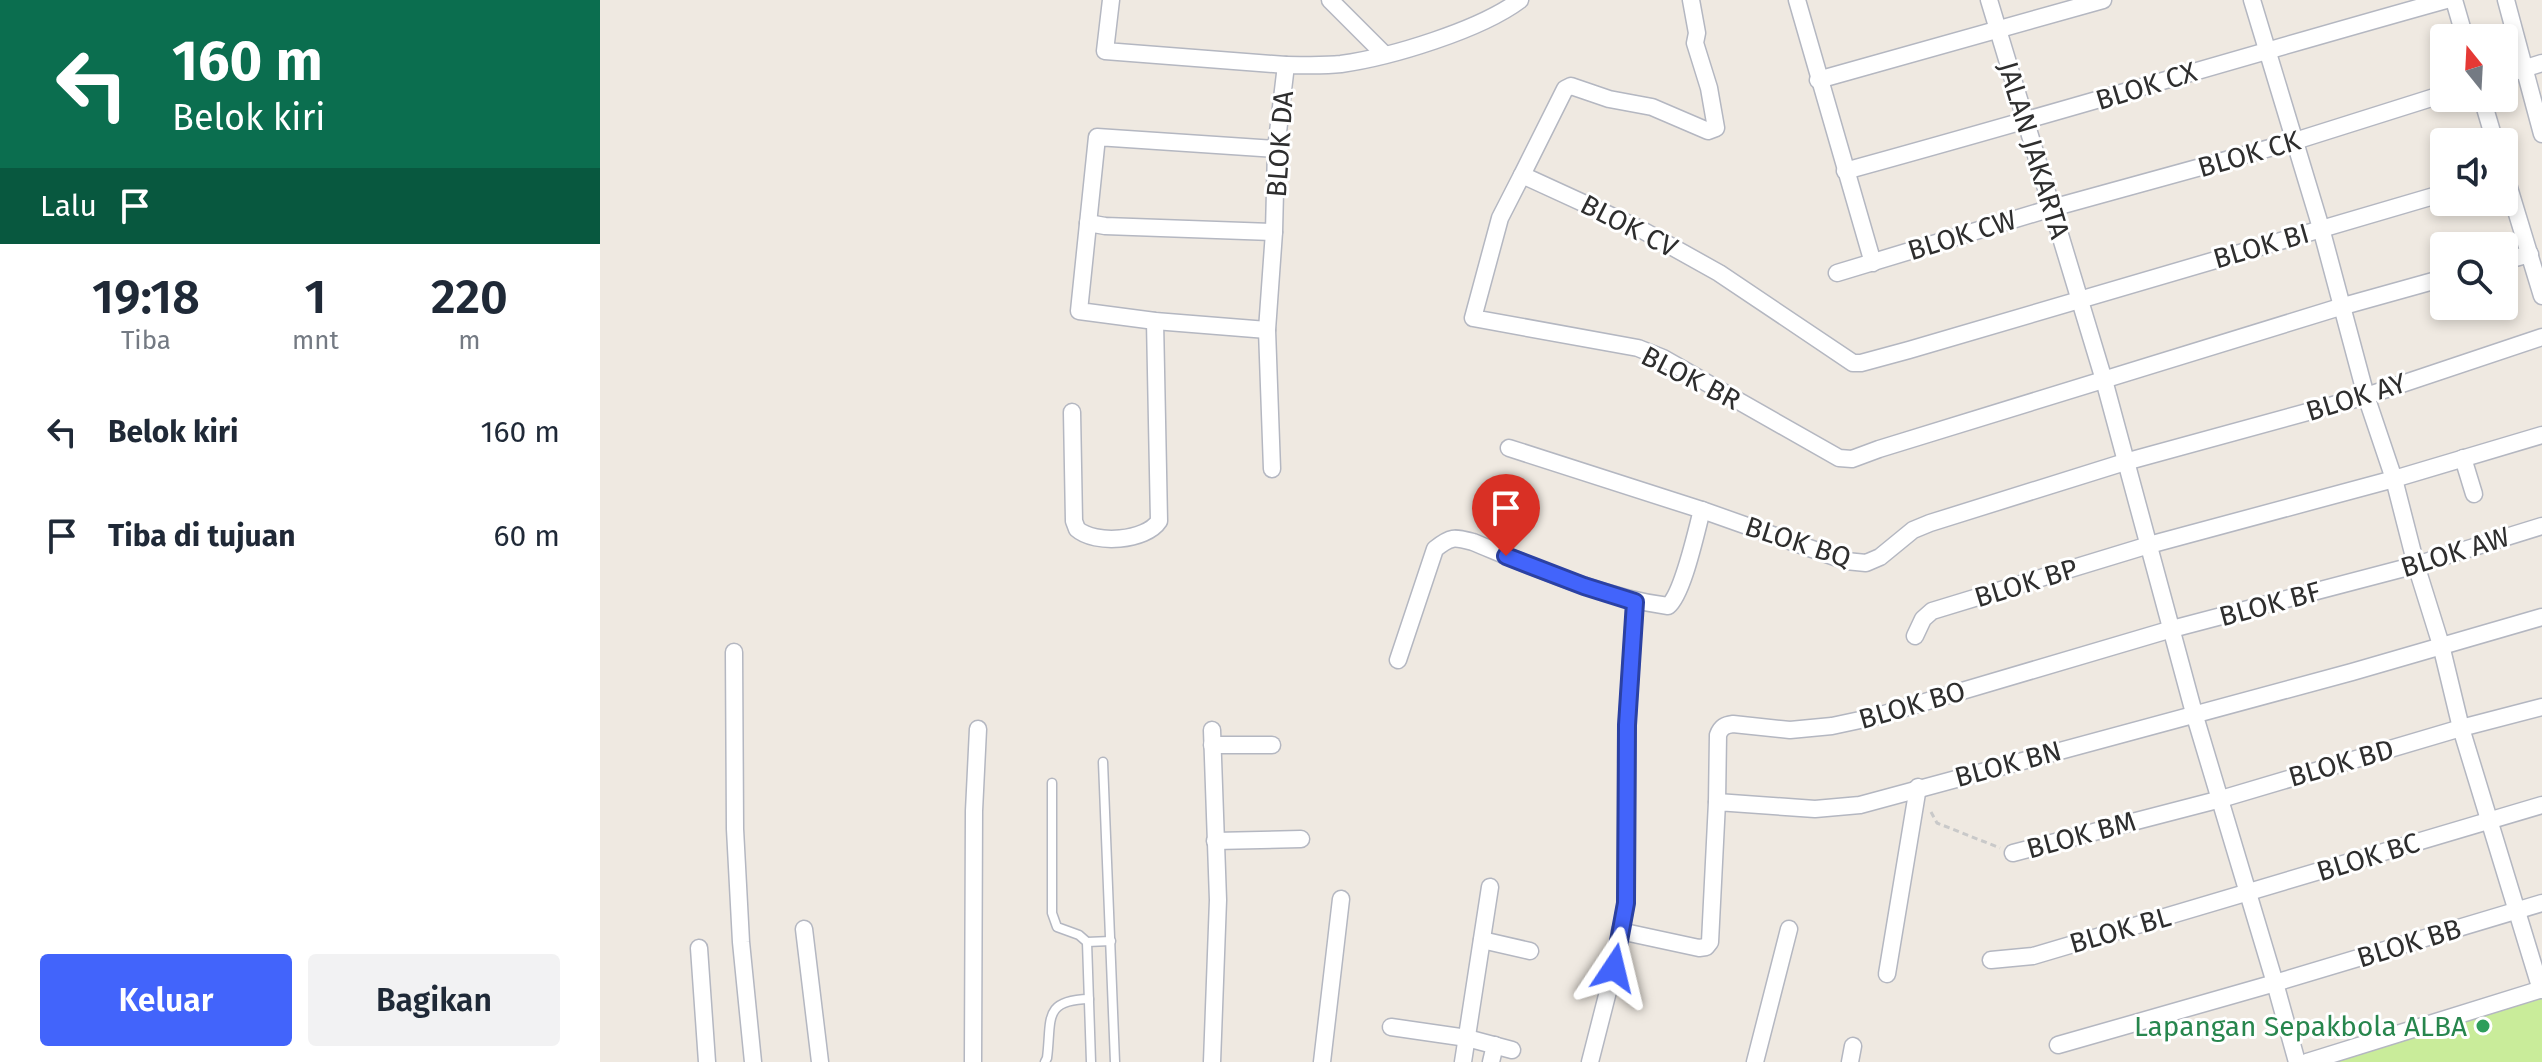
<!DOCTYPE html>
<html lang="id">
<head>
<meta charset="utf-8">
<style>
	:root { --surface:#fff; --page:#f2f2f3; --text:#1f2937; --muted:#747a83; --accent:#4264fb }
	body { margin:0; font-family:"Fira Sans",sans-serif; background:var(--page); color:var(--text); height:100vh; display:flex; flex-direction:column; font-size:30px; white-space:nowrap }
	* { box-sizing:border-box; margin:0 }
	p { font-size:26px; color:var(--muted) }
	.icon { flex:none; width:44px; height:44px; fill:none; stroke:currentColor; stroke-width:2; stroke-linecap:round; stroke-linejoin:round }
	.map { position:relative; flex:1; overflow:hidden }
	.drawer { display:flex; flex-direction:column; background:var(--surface); width:600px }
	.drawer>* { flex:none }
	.hud { background:#0b6e4f; color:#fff; overflow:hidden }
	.needle { width:52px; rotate:342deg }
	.buttons { position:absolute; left:1830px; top:24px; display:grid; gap:16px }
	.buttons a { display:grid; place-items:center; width:88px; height:88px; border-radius:8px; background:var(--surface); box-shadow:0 4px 12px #0003; font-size:40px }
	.pin { position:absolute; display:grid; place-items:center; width:68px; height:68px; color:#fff; margin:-82px -34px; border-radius:50% 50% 50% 0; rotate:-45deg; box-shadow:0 0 8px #0007 }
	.pin .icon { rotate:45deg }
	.me { position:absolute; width:88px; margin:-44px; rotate:10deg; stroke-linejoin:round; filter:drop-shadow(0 0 6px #0008) }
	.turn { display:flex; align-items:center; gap:28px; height:168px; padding:0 40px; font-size:36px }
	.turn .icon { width:104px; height:104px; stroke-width:2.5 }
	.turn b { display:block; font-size:56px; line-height:68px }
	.then { display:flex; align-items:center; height:76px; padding:0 40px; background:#0003; gap:16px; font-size:30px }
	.eta { display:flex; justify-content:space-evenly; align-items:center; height:136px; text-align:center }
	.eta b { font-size:48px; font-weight:600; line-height:56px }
	.action { display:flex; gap:16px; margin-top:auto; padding:16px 40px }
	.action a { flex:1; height:92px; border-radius:8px; background:var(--accent); color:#fff; font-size:32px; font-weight:600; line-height:92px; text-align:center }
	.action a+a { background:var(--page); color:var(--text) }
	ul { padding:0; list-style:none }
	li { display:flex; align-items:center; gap:24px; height:104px; padding:0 40px }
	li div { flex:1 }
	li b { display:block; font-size:30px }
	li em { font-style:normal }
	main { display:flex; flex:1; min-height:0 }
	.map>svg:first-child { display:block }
</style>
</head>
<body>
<main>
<section class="drawer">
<div class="hud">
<div class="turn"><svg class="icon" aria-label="left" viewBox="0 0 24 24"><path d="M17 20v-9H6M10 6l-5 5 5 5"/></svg><div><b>160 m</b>Belok kiri</div></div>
<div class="then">Lalu<svg class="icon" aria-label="arrive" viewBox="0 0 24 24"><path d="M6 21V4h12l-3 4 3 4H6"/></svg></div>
</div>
<div class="eta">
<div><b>19:18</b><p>Tiba</p></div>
<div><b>1</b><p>mnt</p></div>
<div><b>220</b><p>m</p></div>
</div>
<ul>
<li><svg class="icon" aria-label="left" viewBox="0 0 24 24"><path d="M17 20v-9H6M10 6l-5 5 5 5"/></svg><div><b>Belok kiri</b></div><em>160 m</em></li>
<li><svg class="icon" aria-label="arrive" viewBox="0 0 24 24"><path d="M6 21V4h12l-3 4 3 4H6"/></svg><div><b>Tiba di tujuan</b></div><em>60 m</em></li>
</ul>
<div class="action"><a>Keluar</a><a>Bagikan</a></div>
</section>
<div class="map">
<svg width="1942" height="1062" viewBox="0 0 1942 1062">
	<rect width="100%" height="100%" fill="#efe9e1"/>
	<polygon fill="#c9ec9a" points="1942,989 1942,1062 1707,1062"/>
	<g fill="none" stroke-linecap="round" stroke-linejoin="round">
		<defs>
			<g id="service">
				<polyline points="503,762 515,1062"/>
				<polyline points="452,783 452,913 457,927 479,935 487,942 491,1062"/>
				<polyline points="487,942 511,941"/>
				<path d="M445,1062L447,1058C452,1020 442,1000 489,999"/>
			</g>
			<g id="minor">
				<polyline points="511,0 505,51 686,65"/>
				<polyline points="730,0 784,54"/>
				<polyline points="1091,0 1097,33 1095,43 1109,88 1116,128 1108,131 1052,107 1009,99 971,86 965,89 922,175 1042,230 1119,273 1253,363 1261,363 1309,350 1844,193"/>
				<polyline points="1197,0 1273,263"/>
				<polyline points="1389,0 1504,380 1594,713 1675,983 1697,1062"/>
				<polyline points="1652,0 1721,228 1766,396 1794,479 1816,565 1841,645 1861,728 1941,990"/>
				<polyline points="1854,0 1865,38"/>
				<polyline points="1906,0 1942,134"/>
				<polyline points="1904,75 1942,63"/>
				<polyline points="1218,80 1503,0"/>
				<polyline points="1882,98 1895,142"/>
				<path d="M1245,171C1446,116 1645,56 1846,0"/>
				<polyline points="1904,171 1942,296"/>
				<polyline points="922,175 900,218 873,318 1038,348 1063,358 1239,458 1252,459 1279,449 1740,307 1844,278"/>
				<polyline points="488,223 505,226 674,232"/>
				<polyline points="1904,261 1930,254"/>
				<polyline points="1237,273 1452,208 1695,141 1844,94"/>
				<polyline points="667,330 555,321 479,311 497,137 676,149"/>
				<path d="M472,412L474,521L477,529C495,545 546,541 559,521L555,321"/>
				<polyline points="909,448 1102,510 1246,561 1266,563 1280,557 1313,530 1330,523 1525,462 1766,396 1942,337"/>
				<polyline points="1863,458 1874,494"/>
				<path d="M672,469L667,330L674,232L676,149L686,65C705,65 723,66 741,64C791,57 880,30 920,0"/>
				<polyline points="1315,636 1323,619 1332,611 1549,545 1794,479 1942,435"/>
				<polyline points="134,652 135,829 141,942 153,1062"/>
				<path d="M798,660L835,549C851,536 854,537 873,542C936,568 1000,597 1068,606C1083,594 1096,532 1102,510"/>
				<polyline points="612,745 672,745"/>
				<path d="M1117,802L1118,735C1121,727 1125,725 1133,724L1190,730L1232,726L1274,717L1572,629L1816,565L1942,526"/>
				<polyline points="615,841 701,839"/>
				<polyline points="1413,853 1621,799 1861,728 1942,707"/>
				<polyline points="204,929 220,1062"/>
				<polyline points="1020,931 1099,948 1106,947 1110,942 1117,802 1215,809 1260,805 1752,672 1942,617"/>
				<polyline points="882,940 930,951"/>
				<polyline points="99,948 107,1062"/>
				<polyline points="1391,960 1433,956 1942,805"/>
				<polyline points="1287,974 1318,787"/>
				<polyline points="791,1027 867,1038 912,1050"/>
				<polyline points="1458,1045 1675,983 1942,903"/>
				<polyline points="373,1062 374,811 378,729"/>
				<polyline points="612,1062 618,900 612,730"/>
				<polyline points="722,1062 741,899"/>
				<polyline points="863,1062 890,887"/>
				<polyline points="891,1062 895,1045"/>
				<polyline points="990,1062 1014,968 1026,903 1027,725 1035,602"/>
				<polyline points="1155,1062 1189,929"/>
				<polyline points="1250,1062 1253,1046"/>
				<polyline points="1707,1062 1942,989"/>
			</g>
		</defs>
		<use href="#service" stroke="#b4b7c1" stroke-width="11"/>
		<use href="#minor" stroke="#b4b7c1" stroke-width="19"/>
		<polyline stroke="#c9c9c9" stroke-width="3" stroke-dasharray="6 4" stroke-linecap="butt" points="1331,812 1337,823 1400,848"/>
		<use href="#service" stroke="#fff" stroke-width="8"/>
		<use href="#minor" stroke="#fff" stroke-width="16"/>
	</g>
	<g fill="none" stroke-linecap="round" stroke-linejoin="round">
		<defs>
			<polyline id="route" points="906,556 984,586 1035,602 1027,725 1026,903 1014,968"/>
		</defs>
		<use href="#route" stroke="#2b41a3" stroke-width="20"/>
		<use href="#route" stroke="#4264fb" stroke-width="14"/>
	</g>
	<circle fill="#2e9e5b" stroke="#fff" stroke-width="3" cx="1883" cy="1026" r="8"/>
	<g text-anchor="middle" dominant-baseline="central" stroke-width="6" stroke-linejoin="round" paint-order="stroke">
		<g font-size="28" fill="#2e2e2e" stroke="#fff">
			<text transform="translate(1546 86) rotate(-17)">BLOK CX</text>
			<text transform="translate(680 144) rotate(-86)">BLOK DA</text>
			<text transform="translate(1434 150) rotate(73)">JALAN JAKARTA</text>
			<text transform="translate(1649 154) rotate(-16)">BLOK CK</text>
			<text transform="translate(1029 226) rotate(27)">BLOK CV</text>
			<text transform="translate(1362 235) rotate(-17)">BLOK CW</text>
			<text transform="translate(1661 246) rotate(-16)">BLOK BI</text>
			<text transform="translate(1091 378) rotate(27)">BLOK BR</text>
			<text transform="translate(1756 397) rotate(-17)">BLOK AY</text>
			<text transform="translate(1198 542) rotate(18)">BLOK BQ</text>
			<text transform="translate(1855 552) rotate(-17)">BLOK AW</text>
			<text transform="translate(1426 583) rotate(-17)">BLOK BP</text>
			<text transform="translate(1670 604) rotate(-15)">BLOK BF</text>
			<text transform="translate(1312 705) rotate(-16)">BLOK BO</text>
			<text transform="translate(1741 763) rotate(-16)">BLOK BD</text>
			<text transform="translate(1408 764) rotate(-15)">BLOK BN</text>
			<text transform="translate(1481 835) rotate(-15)">BLOK BM</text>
			<text transform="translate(1768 857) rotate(-17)">BLOK BC</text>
			<text transform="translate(1520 930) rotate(-16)">BLOK BL</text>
			<text transform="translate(1809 943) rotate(-17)">BLOK BB</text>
		</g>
		<g font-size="28" fill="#27864d" stroke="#fff" text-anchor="end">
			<text x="1867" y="1026">Lapangan Sepakbola ALBA</text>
		</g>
	</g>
</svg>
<div class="buttons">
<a><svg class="needle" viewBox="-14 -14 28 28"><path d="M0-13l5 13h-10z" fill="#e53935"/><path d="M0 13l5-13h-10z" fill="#747a83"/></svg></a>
<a><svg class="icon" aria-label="sound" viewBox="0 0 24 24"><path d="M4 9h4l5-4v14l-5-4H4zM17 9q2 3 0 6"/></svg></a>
<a><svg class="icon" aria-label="search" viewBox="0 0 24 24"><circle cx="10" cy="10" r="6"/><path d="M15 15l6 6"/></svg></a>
</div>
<div class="pin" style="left:906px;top:556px;background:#d93025"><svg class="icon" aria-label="arrive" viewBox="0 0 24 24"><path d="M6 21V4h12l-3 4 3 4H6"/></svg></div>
<svg class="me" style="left:1014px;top:968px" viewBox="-20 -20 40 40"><path d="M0-17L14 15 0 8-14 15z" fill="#4264fb" stroke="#fff" stroke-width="4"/></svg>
</div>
</main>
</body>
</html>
